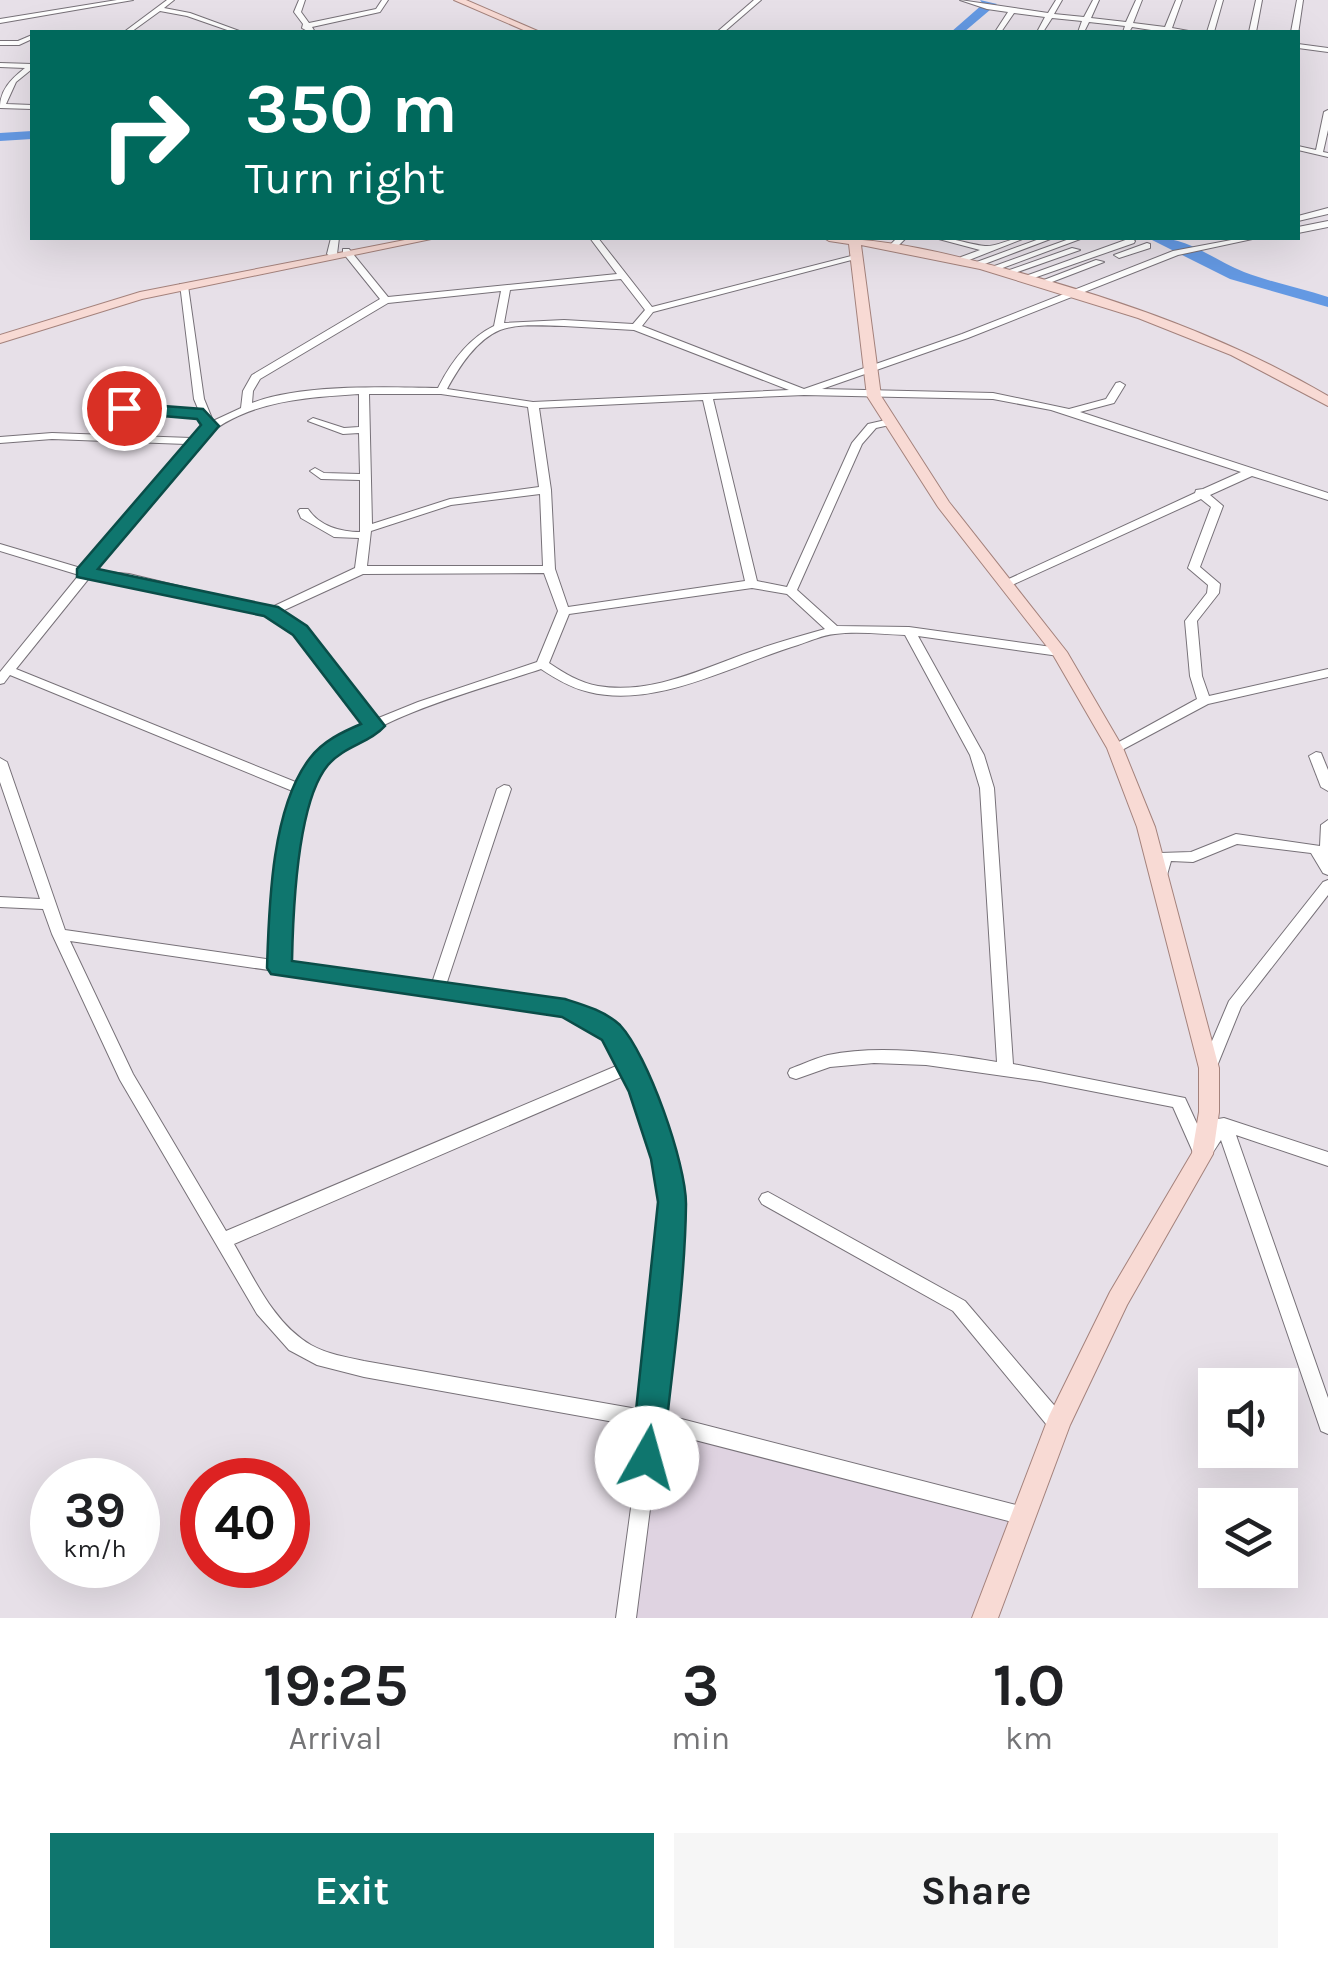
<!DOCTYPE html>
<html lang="en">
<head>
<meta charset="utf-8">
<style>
	:root { --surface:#fff; --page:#f6f6f6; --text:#202124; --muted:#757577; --accent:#0f766e }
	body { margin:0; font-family:Karla,sans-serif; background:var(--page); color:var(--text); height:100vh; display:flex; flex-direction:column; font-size:38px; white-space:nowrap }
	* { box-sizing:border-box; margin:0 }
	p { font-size:32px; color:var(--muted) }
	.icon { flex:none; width:55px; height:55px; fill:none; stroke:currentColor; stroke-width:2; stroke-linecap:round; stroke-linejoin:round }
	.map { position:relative; height:1618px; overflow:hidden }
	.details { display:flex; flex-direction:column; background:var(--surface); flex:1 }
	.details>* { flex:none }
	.guide { position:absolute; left:30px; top:30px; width:1270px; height:210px; border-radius:0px; box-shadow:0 10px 40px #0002; background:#00695c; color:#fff; overflow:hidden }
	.controls { position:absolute; left:1198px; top:1368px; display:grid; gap:20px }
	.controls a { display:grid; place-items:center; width:100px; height:100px; border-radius:0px; background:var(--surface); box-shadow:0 10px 40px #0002; font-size:50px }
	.speed { position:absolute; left:30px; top:1458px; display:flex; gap:20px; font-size:50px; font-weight:700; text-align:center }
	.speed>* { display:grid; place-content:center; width:130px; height:130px; border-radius:50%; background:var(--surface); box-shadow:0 10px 40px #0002; line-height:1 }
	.speed small { font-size:25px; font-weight:400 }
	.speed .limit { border:15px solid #d22; background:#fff; color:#111 }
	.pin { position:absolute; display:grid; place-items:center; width:85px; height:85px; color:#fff; margin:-42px; border:5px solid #fff; border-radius:50%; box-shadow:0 2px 10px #0007 }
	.me { position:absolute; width:110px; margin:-55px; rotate:7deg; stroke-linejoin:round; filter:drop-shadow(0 0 8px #0008) }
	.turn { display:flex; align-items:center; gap:35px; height:210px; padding:0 50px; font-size:45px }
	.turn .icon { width:130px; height:130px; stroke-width:2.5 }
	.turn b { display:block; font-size:70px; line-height:85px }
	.eta { display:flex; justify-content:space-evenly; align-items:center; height:170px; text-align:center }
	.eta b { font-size:60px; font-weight:700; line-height:70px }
	.action { display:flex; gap:20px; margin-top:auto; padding:20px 50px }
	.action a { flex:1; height:115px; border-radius:0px; background:var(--accent); color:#fff; font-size:40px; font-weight:700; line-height:115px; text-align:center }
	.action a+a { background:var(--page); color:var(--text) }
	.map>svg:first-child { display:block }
</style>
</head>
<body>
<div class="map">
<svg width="1328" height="1618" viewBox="0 0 1328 1618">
	<rect width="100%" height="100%" fill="#e7e0e8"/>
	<polygon fill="#dfd3e1" points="652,1420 1020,1515 985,1618 626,1618"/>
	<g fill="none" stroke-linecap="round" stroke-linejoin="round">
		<g fill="#6499e3" fill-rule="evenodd">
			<polygon points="980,0 997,4 964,32 951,32 983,4"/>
			<polygon points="32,131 32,139 0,141 0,133"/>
			<path d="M1148,238C1187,235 1209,258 1244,272C1270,282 1300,288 1328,297V307L1230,279Z"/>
		</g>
		<defs>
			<g id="minor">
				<polygon points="117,0 133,0 0,23 0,19"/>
				<polygon points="167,0 174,0 164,8 190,13 242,32 233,32 187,16 160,11 131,32 124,32"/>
				<polygon points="299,0 305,0 301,12 309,23 376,9 382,0 388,0 380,12 312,27 315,32 309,32 302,28 303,24 294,12"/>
				<polygon points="754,0 761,0 724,32 717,32"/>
				<polygon points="960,0 1048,13 1056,0 1062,0 1054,14 1084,17 1093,0 1099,0 1091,18 1126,22 1136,0 1142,0 1133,23 1165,27 1176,0 1182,0 1172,28 1194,32 1164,32 1132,27 1129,32 1123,32 1125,26 1089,22 1084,32 1078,32 1082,21 1052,18 1043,32 1037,32 1045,17 1014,13 1001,32 995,32 1008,12 987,9"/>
				<polygon points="1217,0 1223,0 1214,32 1207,32"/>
				<polygon points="1256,0 1262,0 1256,32 1249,32"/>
				<polygon points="1297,0 1303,0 1298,34 1291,32"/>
				<polygon points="32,35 32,39 19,45 0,45 0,41 18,41"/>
				<polygon points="1298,44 1328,48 1328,52 1298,48"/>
				<path d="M0,63L32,64V69L16,82L6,104L32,105V109L0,108C0,90 11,79 25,68L0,67Z"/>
				<polygon points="1328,110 1328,130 1323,152 1328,153 1328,157 1298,150 1298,146 1316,150 1324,112"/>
				<polygon points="1328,208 1328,214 1298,221 1298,216"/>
				<polygon points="1328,221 1328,227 1298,233 1298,227"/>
				<polygon points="331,238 339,238 337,254 332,257 327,254"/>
				<path d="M590,238H598L652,307L859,254V258L653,312L642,326L804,389L962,334L1173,251L1242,238H1257L1178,255L968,338L822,389L993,393L1069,409L1106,399L1116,383L1120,382L1125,385L1114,403L1080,412L1328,493V500L1252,476L1210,495L1223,506L1200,567L1220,584L1219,593L1197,621L1202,676L1209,696L1328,669V677L1208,704L1120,751H1110L1108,748L1197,699L1190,676L1185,621L1207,593L1208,585L1188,568L1211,507L1201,499L1010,586H1002L1000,583L1195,493L1196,490L1203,489L1241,472L1051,410L993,399L804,395L713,399L757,581L787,587L852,443L868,424L890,419L895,422L894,424L876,428L862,444L797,590L837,626L909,627L1059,648L1065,652L1059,656L918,636L984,755L994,788L1013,1064L1185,1098L1204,1139L1218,1119L1224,1118L1328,1152V1166L1236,1135L1328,1398V1434L1321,1431L1319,1425L1221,1140C1214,1150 1209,1163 1196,1159L1173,1107L1040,1081L926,1065L874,1063L830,1067L796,1079L790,1077L788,1073L790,1069C803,1064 816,1058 828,1055C880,1044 945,1053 997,1062L980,788L970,755L905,635C882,634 857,631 835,634C823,635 810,641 798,645C735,664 656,709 589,692C571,688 556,679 541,669C480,690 343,723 312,782C285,835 288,903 288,962L432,983L497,789L504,785L509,786L511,789L446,985L565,1002L597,1014L618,1029L651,1092L673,1159L681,1202L662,1414L1020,1506L1027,1508L1030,1515L1027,1522L1020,1524L660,1431L636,1618H616L642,1427L364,1377L317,1365L289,1350L257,1314L120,1080L52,934L43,909L0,907V897L40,899L0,782V758L7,762L65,930L273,960C274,904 273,845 295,792L10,675L4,683L0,684V672L79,575L0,551V544L84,569L186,444L52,439L0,443V437L52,433L191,438L205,425L201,417L120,410L102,392L103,390H111L127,405L199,411L194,399L180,284L188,286L204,399L213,421L241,408L243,391L252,375L380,299L343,253V249H349L388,297L617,274ZM621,279L645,310L633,324L564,320L504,323L510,290ZM501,291L494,326C468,339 451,362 438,388C385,387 300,384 252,403L253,391L260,379L388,303ZM564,326L634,330L789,390L533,402L447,389C459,367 476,340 500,330C519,323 545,326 564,326ZM359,394V427L344,428L313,418L308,421L343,434L359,433L360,474L324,473L315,468L310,471L321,479L360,480V532C341,532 319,526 308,509H300L298,511L301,518L334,537L359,538L355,568L270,608L129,574L95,571L198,443C242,401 301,398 359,394ZM369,394H441L528,407L539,487L450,499L372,524ZM703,400L745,581L568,607L555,569L551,490L539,408ZM540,494L543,566H367L371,531L451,505ZM544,573L558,611L537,662L418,702L376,719L304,627L280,612L363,574ZM90,577L129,582L267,615L296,633L366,724C336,738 315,755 298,783L16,669ZM752,588L787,594L825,629C800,636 775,643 750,652C702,669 651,695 598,686C580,683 564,673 549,663L569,614ZM70,941L563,1013C598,1026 604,1032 621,1064L226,1231L133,1074ZM626,1075L635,1092L657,1159L663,1202L643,1410L364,1361C346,1357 327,1354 311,1345C274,1324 254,1278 234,1244Z"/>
				<polygon points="897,238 906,238 897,247 891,247 890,245"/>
				<path d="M935,238C952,237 967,244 985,246C998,247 1011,237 1025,238L964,262L959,259L961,257L980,250Z"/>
				<polygon points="1042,238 1053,238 982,265 974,263"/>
				<polygon points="1072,238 1083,238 997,270 989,268"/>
				<polygon points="1131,238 1135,241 1134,243 1028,280 1020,278"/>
				<polygon points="1147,243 1150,244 1150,248 1119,258 1114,255"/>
				<polygon points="1072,248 1080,250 1012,274 1004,272"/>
				<polygon points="1096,260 1104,262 1044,285 1036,283"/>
				<polygon points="1316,752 1321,753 1328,770 1328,791 1321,787 1309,756"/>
				<polygon points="1328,820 1328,875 1323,873 1311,853 1237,844 1193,862 1171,861 1165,882 1160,884 1153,879 1160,853 1191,852 1236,834 1320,846 1321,825"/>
				<polygon points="1328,880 1328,895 1241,1007 1215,1071 1209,1073 1203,1071 1201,1067 1229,1001 1323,882"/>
				<polygon points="768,1192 965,1301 1065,1418 1067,1424 1065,1430 1058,1433 1051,1430 953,1311 762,1204 759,1199 762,1194"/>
			</g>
			<g id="major">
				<polygon points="454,0 466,0 540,32 528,32"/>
				<polygon points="415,238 436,238 142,299 0,343 0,335 140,292"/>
				<path d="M824,238C887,238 949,254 1010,270C1121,300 1229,338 1328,396V406L1231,355L1138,318L980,269L861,245L881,396L949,502L1067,652L1123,748L1155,827L1219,1068V1112L1213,1154L1127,1305L1070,1425L998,1618H972L1049,1416L1110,1292L1192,1153L1199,1112V1068L1137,827L1107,748L1052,653L938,507L867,396L849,244L829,241Z"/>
			</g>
		</defs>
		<use href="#minor" stroke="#777178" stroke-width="2"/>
		<use href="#major" stroke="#a4827c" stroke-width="2"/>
		<use href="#minor" fill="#fff" fill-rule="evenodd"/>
		<use href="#major" fill="#f8dad4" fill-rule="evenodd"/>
	</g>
	<path fill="#0f766e" stroke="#0a4d48" stroke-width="2.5" d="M124,403L203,409L219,426L98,569L278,607L307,626L385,726C370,743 344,746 328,765C297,802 293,912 292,961L565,999C584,1005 605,1011 620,1025C648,1055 686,1163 686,1204C685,1288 671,1374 663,1458L659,1468L647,1472L636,1468L631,1458L658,1202L651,1159L629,1092L602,1040L562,1017L271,974L267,968C269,907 271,808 310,758C323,741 342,732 361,724L293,635L264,616L77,577V569L201,425L197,419L117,412L115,408Z"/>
</svg>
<div class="controls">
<a><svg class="icon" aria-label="sound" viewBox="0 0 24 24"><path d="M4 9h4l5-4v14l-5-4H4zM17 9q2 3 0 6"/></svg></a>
<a><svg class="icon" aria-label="layers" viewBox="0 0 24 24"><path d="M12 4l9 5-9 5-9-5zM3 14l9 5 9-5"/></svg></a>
</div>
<div class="speed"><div>39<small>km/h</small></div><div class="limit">40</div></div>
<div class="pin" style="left:124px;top:408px;background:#d93025"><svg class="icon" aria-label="arrive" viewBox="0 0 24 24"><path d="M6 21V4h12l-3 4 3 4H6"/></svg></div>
<svg class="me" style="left:647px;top:1458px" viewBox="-20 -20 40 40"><circle r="19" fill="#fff"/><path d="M0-13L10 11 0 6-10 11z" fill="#0f766e"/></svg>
<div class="guide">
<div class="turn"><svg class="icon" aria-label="right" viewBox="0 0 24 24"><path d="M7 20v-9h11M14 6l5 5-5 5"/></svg><div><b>350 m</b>Turn right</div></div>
</div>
</div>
<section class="details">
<div class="eta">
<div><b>19:25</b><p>Arrival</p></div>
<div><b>3</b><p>min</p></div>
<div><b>1.0</b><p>km</p></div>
</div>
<div class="action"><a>Exit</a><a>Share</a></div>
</section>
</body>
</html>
